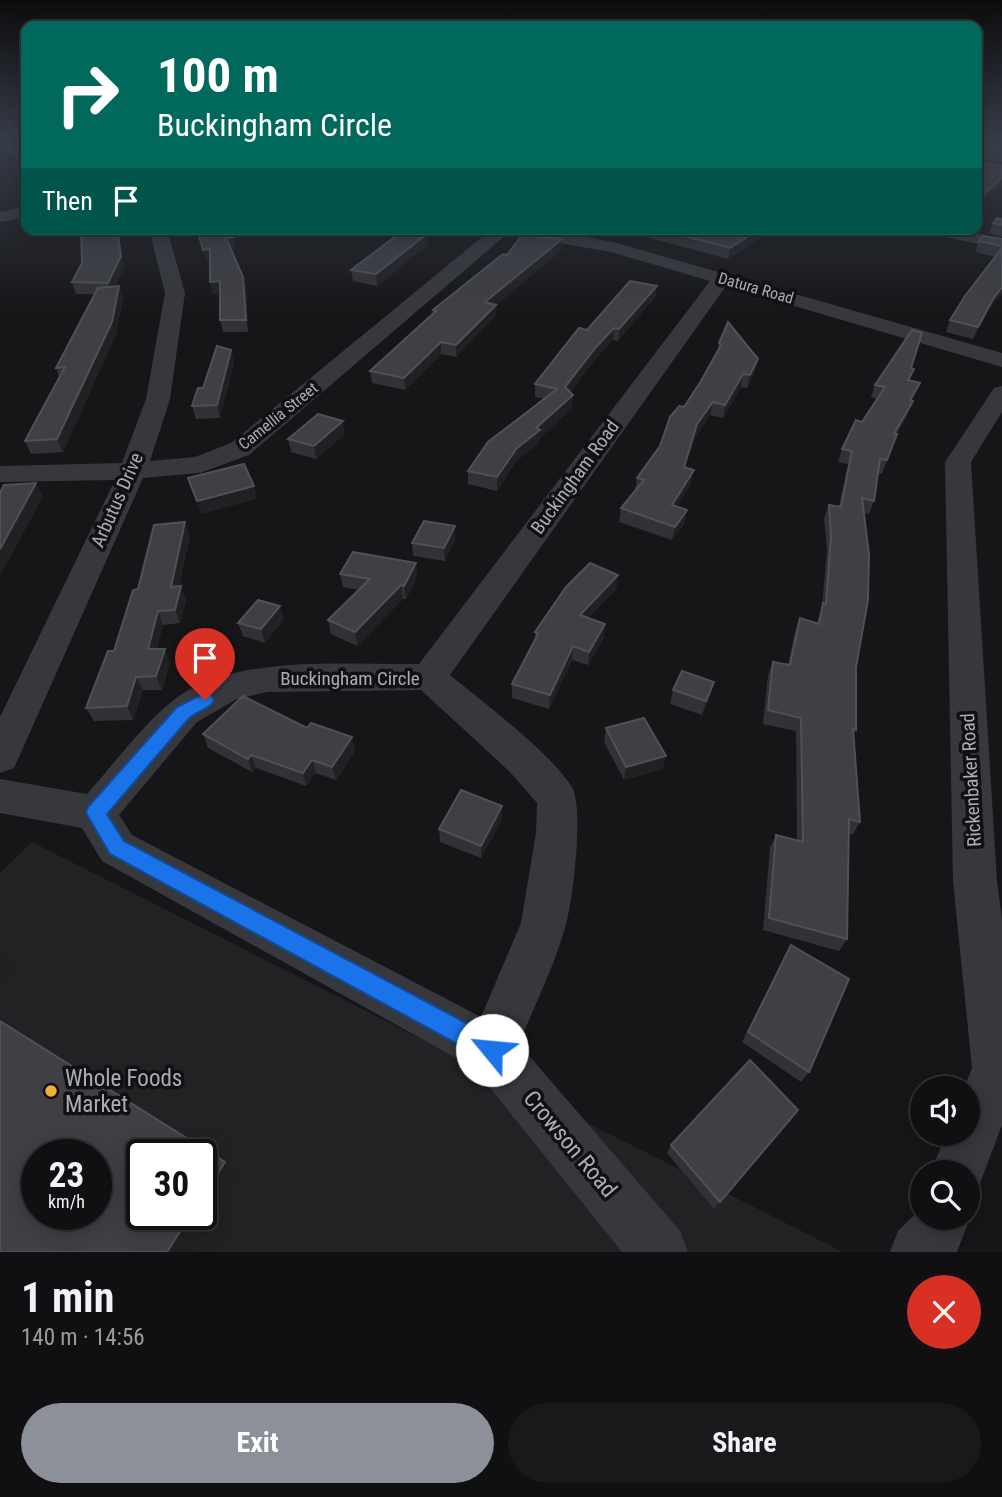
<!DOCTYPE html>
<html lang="en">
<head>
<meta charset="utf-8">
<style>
	:root { --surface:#101012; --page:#19191b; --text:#f1f3f6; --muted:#9c9d9f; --line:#303032; --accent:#8c9099 }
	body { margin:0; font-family:"Roboto Condensed",sans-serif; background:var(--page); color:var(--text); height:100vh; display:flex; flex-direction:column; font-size:26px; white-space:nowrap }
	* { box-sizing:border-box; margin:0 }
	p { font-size:23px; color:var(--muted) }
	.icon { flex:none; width:38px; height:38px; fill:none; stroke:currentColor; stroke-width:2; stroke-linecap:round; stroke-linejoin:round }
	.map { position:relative; height:1252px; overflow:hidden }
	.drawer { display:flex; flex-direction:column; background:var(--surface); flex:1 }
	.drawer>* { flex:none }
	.top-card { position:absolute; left:21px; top:21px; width:961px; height:214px; border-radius:14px; box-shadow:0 4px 18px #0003,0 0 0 2px var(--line); background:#00695c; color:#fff; overflow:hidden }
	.buttons { position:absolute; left:910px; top:1076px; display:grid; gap:14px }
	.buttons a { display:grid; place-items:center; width:70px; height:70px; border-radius:50%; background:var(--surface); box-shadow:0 4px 18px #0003,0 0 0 2px var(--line); font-size:35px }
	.speed { position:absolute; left:21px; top:1139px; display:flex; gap:14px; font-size:35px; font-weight:700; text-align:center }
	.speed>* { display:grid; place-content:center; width:91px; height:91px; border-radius:50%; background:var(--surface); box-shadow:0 4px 18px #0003,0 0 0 2px var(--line); line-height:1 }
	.speed small { font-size:18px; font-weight:400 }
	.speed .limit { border:4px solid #111; border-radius:10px; background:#fff; color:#111 }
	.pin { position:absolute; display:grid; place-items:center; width:60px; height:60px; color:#fff; margin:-72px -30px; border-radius:50% 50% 50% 0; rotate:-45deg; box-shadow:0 0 7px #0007 }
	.pin .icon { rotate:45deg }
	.me { position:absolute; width:77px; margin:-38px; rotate:298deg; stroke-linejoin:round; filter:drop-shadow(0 0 5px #0008) }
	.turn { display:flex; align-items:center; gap:24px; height:147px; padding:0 21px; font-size:32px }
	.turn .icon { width:91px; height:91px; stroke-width:2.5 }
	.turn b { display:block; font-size:49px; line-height:60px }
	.then { display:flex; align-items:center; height:66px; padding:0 21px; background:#0003; gap:14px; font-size:26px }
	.round { display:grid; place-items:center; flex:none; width:74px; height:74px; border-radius:37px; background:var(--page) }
	.head { display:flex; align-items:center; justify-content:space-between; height:119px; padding:0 21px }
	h1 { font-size:42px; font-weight:700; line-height:52px }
	.primary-button { display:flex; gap:14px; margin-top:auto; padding:14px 21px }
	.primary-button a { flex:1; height:80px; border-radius:42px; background:var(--accent); color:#fff; font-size:28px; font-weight:700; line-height:80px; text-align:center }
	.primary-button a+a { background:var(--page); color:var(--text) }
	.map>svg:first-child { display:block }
</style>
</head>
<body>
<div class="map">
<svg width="1002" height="1252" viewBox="0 0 1002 1252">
	<rect width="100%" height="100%" fill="#161618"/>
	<path fill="#222225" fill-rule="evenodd" d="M32,842L843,1252H0V873ZM37,1155H96V1214H37ZM142,1155H201V1214H142Z"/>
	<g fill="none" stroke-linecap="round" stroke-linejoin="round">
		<g fill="#37383d" fill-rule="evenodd">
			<polygon points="0,142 26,149 26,157 0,150"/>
			<polygon points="976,161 1002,164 1002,174 976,170"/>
			<polygon points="26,207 26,217 0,222 0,212"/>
			<path d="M149,229H167L185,293L170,399L150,461L195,457L231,443L492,229H540L613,242L1002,353V367L726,286L450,675C485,704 548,750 572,787C584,807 573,900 566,924C555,965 535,1004 519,1044L680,1231L688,1252H622L474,1068L102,861L82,828L0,813V779L87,794C113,765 140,728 170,703C228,653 347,665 419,664L710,281L611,252L507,234L249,455L200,473L143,478L19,757L14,768L0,773V717L115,480L0,482V466L122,463L146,399L165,293ZM421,690L509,771L537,803L536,833L521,923L481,1017L132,835L119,815L197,722L237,699L267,692Z"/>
			<polygon points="924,229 959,229 1002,239 1002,249 927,233"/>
			<polygon points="1002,386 1002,412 971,462 997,881 1002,920 1002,1125 977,1191 968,1195 968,1172 931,1172 946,1134 968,1134 968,1088 964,1088 972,1068 953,881 945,462 994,388"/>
			<polygon points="922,1198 922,1218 968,1218 968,1212 970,1218 957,1252 890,1252 898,1231 915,1214"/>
		</g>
	</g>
	<g fill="#323236">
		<polygon points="985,138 1002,138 1002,162 980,159"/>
		<polygon points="1002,219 1002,237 989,233 993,223"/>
		<polygon points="197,229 236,248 231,249 246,288 248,332 223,332 220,320 220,293 212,294 210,261 206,261"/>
		<polygon points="624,229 775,229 728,259 624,231"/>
		<polygon points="117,230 120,241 124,267 115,286 119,286 123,298 116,334 63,452 31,454 25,441 59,377 56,368 94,294 76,294 72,282"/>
		<polygon points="562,239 561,250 496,305 496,316 456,357 441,354 405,390 372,383 370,371 433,313 433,310 507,255"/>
		<polygon points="1002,239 1002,293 988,310 973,339 946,332 950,320 996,257 975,252 979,241"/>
		<polygon points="428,244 377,286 353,281 351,270"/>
		<polygon points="655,297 618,341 613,340 595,359 570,392 572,408 540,438 539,443 516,461 497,491 468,484 468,471 545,399 535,397 535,384 587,330"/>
		<polygon points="719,343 758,359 755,371 747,388 741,387 723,418 710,415 695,437 685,468 691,483 677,506 685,523 672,540 619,522 621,508 635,490 637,478 660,446 701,381 718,352"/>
		<polygon points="231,350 234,363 220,418 196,419 192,406 203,388"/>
		<polygon points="911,368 914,369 910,380 920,383 912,401 908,414 897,434 882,474 878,473 874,501 869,514 864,513 856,667 856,730 853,735 860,822 853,834 849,834 847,939 839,951 763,930 770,847 776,835 797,840 796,731 763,724 768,675 773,662 788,665 795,632 800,618 817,623 822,607 827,550 824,518 829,505 839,506 848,464 838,462 842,449 862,422 877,399 871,397 875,385"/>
		<polygon points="345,434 316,459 291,452 288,439"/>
		<polygon points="190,536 179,586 186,600 180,623 163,625 157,649 170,662 162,690 143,690 133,720 94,721 86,708 114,651 138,589"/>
		<polygon points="455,539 445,561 413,556 412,543"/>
		<polygon points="416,563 417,577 406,599 403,599 357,646 331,634 328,620 359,590 343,587 340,574"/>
		<polygon points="618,575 616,589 588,618 604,638 588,665 572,660 549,709 512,698 512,684 535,640 535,632"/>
		<polygon points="280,606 284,619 265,643 243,636 238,623"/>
		<polygon points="714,682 710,696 702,715 670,704 673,690"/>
		<polygon points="307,728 355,751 336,780 316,773 306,786 256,768 252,772 208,748 203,734"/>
		<polygon points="606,728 663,769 624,780 604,742"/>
		<polygon points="502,806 502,819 481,858 440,842 439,829"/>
		<polygon points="791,945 809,1072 801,1082 742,1042"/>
		<polygon points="798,1110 714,1209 667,1153 671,1145"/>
	</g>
	<g fill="#212124">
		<polygon points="1002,178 1002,185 976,208 976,201"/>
		<polygon points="760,229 775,229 728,259 730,248"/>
		<polygon points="117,230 120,241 124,267 112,295 108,283"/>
		<polygon points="427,234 428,244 377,286 376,274"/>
		<polygon points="234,237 236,248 228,249 226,238"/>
		<polygon points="562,239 561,250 496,305 496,316 456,357 456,345 485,302"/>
		<polygon points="210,249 213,260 206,261 203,250"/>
		<polygon points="243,277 246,288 248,332 246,320"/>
		<polygon points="220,281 222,293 212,294 210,282"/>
		<polygon points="119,286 123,298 116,334 63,452 57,439"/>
		<polygon points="657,286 655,297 618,341 619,329"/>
		<polygon points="1002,287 1002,293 988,310 973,339 978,327 993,299"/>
		<polygon points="614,328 613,340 595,359 565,399 565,387 596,347"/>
		<polygon points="441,342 441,354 405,390 404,378"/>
		<polygon points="231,350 234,363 220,418 217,405"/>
		<polygon points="758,359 755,371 747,388 750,375"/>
		<polygon points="743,374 741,387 723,418 725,405"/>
		<polygon points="920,383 915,396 905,413 910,400"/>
		<polygon points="573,395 572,408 540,438 539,443 516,461 497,491 497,477 517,448 536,428"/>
		<polygon points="913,401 908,414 889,447 894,434"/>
		<polygon points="713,402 710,415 695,437 681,481 684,467 697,424"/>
		<polygon points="343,421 345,434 316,459 314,446"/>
		<polygon points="694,470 691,483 670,518 672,505"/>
		<polygon points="36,483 43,497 0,576 0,549"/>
		<polygon points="254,486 257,499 201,514 197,501"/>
		<polygon points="687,510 685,523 672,540 675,527"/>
		<polygon points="185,522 190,536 176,601 171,587"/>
		<polygon points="455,526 455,539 445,561 444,548"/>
		<polygon points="416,563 417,577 406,599 404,586"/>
		<polygon points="618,575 616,589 578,629 580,615"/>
		<polygon points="401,585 403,599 357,646 355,632"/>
		<polygon points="181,586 186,600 180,623 175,610"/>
		<polygon points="280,606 284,619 265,643 261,629"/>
		<polygon points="158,611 163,625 154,663 148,649"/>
		<polygon points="605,624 604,638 588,665 589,652"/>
		<polygon points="573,646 572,660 549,709 550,695"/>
		<polygon points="165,649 170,662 162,690 156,676"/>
		<polygon points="136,677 143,690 133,720 127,706"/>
		<polygon points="714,682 710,696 702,715 706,701"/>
		<polygon points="352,737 355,751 336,780 332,767"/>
		<polygon points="251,755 256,768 252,772 248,759"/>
		<polygon points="666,756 663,769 624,780 626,767"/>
		<polygon points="312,760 316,773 306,786 303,773"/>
		<polygon points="502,806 502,819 481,858 481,846"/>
		<polygon points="0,951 18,970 0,990"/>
		<polygon points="225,1162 239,1177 192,1252 167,1252 191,1214 201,1214 201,1199"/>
	</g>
	<g fill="#3f3f44" stroke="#4f5156" stroke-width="2" fill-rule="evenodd">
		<polygon points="986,138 1002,138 1002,152 984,150"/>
		<polygon points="981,163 1002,166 1002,178 976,201 976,165 981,166"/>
		<polygon points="997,218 1002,219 1002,225 993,223"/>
		<polygon points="197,229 230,229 234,237 226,238 243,277 246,320 220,320 220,281 210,282 210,249 203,250"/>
		<polygon points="405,229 424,229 427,234 376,274 351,270"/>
		<polygon points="657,229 760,229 730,248"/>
		<polygon points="117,230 121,256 108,283 72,282 82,263 81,234"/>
		<polygon points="522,235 562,239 485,302 496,305 456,345 441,342 404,378 370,371 436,311 433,310 503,254 507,255"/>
		<polygon points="983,236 1002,239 1002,246 979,241"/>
		<polygon points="1002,248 1002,287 993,299 978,327 950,320 965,296"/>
		<polygon points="630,281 657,286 619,329 614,328 596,347 565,387 573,395 536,428 540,430 517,448 497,477 468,471 488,442 557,389 535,384 579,328 587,330"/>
		<polygon points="119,286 112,322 57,439 25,441 65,367 56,368 98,288"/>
		<polygon points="728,322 758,359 750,375 743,374 725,405 713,402 697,424 684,467 694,470 672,505 687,510 675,527 621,508 644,480 637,478 660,446 670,417 679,406 684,407 701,381 721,345 719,343"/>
		<polygon points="912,330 922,333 911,368 914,369 908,380 920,383 910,400 913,401 894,434 897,434 887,460 880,459 874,501 862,498 869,555 868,600 856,667 856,730 853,729 860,822 849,819 847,939 769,918 776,835 803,842 801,718 768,710 773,662 790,665 800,618 819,624 823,603 826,604 831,536 829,505 841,507 852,451 842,449 856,420 862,422 885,387 875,385"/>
		<polygon points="217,346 231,350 217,405 192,406 198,388 203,388"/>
		<polygon points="318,414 343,421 314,446 288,439"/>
		<polygon points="244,464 254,486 197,501 188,478"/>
		<polygon points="36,483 0,549 0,493 4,485"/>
		<polygon points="424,521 455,526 444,548 412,543"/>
		<polygon points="185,522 171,587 181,586 175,610 158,611 148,649 165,649 156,676 136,677 127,706 86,708 108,651 114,651 133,590 138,589 154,525"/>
		<polygon points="353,552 416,563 404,586 401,585 355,632 328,620 370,579 340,574"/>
		<polygon points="590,563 618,575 580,615 605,624 589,652 573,646 550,695 512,684 538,634 535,632 566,587"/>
		<polygon points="258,600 280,606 261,629 238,623"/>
		<polygon points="682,671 714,682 706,701 673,690"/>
		<polygon points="243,696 307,728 311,723 352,737 332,767 312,760 303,773 251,755 248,759 203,734"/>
		<polygon points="644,718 666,756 626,767 606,728"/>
		<polygon points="461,790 502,806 481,846 439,829"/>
		<polygon points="791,945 849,979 809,1072 748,1032"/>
		<path d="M0,1021L225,1162L201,1199V1155H142V1214H191L167,1252H0ZM37,1155H96V1214H37Z"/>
		<polygon points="750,1060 798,1110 720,1202 671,1145"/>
	</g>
	<linearGradient id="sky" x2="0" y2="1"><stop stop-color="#0c0c0d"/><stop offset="0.44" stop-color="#363c48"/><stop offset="1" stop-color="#363c48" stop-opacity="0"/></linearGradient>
	<rect width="1002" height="313" fill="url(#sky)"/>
	<polygon fill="#1a73e8" stroke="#114b97" stroke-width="2" points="205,693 211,695 214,700 211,705 190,717 107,814 124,841 500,1041 504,1050 500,1058 492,1062 483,1058 110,854 86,813 88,807 177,707"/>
	<circle fill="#f2b134" stroke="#111113" stroke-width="2.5" cx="51" cy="1091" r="7"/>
	<g text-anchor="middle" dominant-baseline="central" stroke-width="7" stroke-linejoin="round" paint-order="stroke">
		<g font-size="16" fill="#a8adb8" stroke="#111113">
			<text transform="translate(756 288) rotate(16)">Datura Road</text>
			<text transform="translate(278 416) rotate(-39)">Camellia Street</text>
		</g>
		<g font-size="19" fill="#a8adb8" stroke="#111113">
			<text transform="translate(575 477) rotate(-54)">Buckingham Road</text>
			<text transform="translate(117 500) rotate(-66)">Arbutus Drive</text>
			<text x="350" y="678">Buckingham Circle</text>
			<text transform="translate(971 780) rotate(-93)">Rickenbaker Road</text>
		</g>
		<g font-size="23" fill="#a8adb8" stroke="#111113" text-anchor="start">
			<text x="65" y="1078">Whole Foods<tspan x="65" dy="26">Market</tspan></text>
		</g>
		<g font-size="23" fill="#a8adb8" stroke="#111113">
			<text transform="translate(570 1144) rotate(50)">Crowson Road</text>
		</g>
	</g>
</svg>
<div class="buttons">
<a><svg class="icon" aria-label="sound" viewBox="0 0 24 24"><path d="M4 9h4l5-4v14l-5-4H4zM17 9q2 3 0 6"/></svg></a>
<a><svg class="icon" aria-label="search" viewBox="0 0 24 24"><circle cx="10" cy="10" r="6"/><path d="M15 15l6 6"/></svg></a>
</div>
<div class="speed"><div>23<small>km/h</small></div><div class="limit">30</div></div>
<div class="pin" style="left:205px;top:700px;background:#d93025"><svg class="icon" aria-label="arrive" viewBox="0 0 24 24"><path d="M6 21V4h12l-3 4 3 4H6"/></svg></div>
<svg class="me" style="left:492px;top:1050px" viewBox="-20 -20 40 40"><circle r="19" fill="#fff"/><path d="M0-13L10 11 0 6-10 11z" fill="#1a73e8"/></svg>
<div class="top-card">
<div class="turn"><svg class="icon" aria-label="right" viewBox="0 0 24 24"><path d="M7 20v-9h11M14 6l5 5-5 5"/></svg><div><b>100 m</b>Buckingham Circle</div></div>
<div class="then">Then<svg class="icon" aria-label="arrive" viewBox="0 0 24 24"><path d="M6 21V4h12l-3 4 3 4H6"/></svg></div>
</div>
</div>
<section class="drawer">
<div class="head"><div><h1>1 min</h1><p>140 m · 14:56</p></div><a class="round" style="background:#d93025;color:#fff"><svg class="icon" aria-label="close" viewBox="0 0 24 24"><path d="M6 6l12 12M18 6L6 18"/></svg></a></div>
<div class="primary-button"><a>Exit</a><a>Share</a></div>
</section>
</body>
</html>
